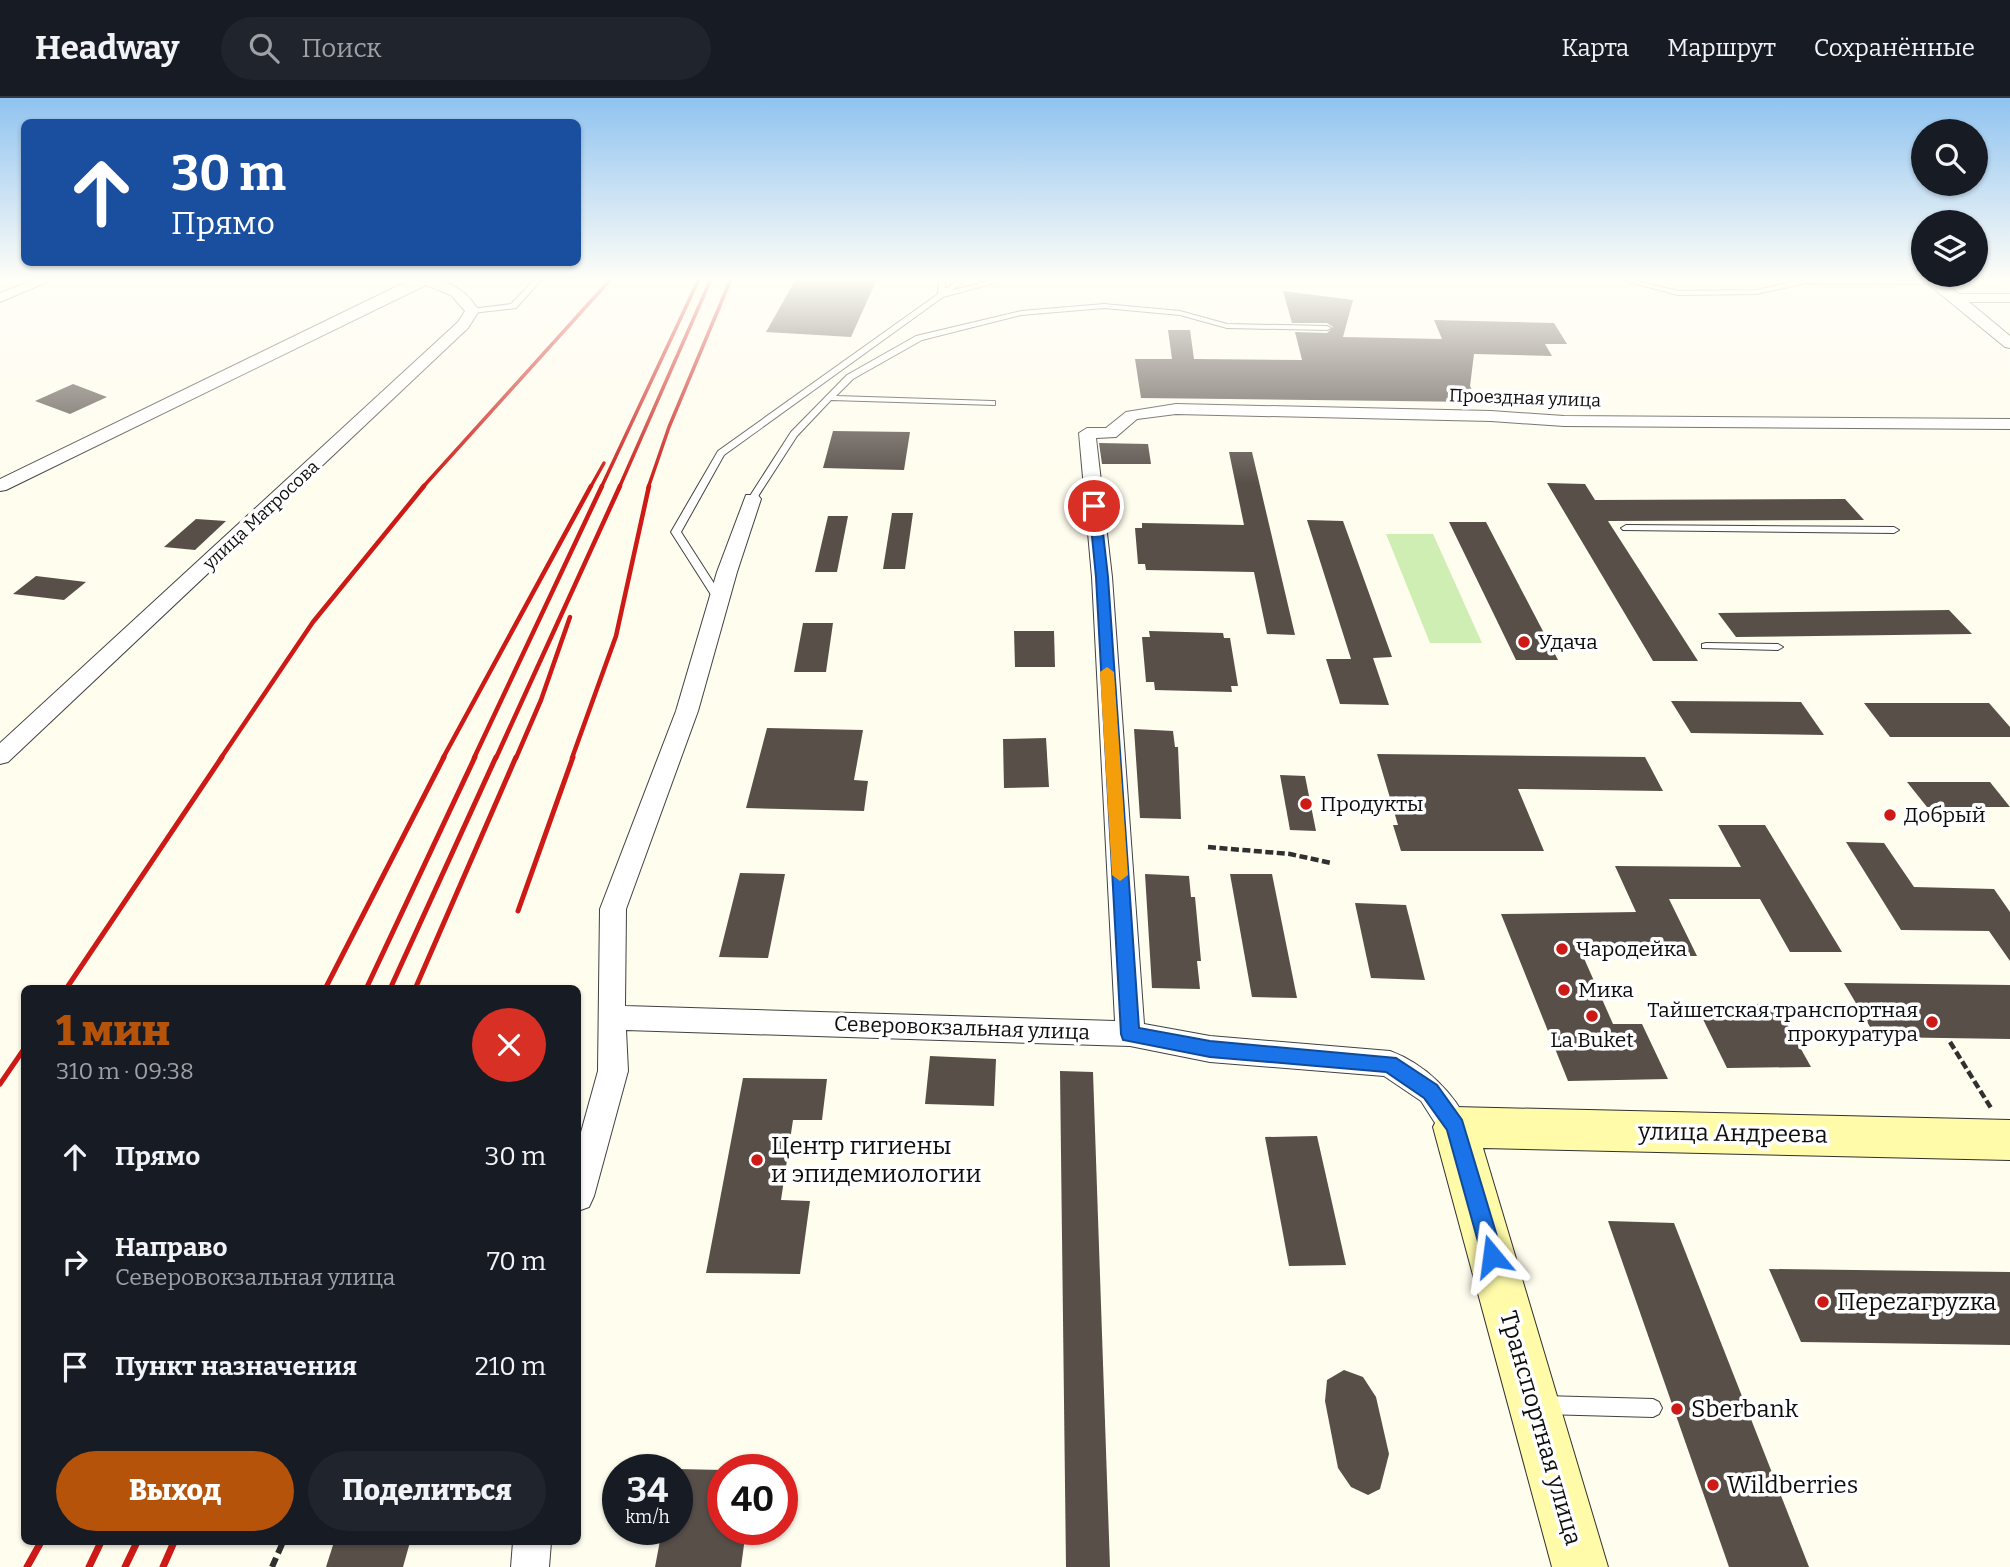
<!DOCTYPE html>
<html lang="ru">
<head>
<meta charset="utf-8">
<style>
	:root { --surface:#171b24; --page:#20242c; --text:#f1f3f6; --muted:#9ea1a6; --line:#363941; --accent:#b45309 }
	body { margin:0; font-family:Bitter,serif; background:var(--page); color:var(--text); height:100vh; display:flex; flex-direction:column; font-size:26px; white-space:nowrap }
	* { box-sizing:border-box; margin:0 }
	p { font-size:23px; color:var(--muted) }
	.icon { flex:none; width:38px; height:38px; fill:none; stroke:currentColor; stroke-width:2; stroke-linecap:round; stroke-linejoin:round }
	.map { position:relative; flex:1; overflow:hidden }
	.side { position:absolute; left:21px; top:887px; width:560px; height:560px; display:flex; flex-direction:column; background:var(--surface); border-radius:10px; box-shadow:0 2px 5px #0004 }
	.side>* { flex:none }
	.top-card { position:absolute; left:21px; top:21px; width:560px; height:147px; border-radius:10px; box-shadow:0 2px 5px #0004; background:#1a4fa0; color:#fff; overflow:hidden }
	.buttons { position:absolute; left:1911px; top:21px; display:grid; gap:14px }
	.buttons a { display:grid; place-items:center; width:77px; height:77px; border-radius:50%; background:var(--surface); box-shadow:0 2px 5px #0004; font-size:35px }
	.speed { position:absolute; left:602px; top:1356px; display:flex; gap:14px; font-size:35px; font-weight:700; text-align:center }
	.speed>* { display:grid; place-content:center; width:91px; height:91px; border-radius:50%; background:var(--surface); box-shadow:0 2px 5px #0004; line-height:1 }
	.speed small { font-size:18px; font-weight:400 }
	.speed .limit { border:10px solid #d22; background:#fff; color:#111 }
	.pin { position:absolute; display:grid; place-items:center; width:60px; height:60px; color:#fff; margin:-30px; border:4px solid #fff; border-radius:50%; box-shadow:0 2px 7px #0007 }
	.me { position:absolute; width:77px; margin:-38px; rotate:344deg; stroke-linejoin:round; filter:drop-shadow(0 0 5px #0008) }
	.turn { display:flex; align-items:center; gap:24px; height:147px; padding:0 35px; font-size:32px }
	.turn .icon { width:91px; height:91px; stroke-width:2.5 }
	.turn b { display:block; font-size:49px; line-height:60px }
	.round { display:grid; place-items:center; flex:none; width:74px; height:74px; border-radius:37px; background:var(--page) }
	.overview { display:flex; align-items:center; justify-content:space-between; height:119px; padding:0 35px }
	h1 { font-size:42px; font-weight:800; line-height:52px; color:var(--accent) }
	.primary-button { display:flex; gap:14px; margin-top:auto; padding:14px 35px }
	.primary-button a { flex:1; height:80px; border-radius:42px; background:var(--accent); color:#fff; font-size:28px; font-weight:800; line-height:80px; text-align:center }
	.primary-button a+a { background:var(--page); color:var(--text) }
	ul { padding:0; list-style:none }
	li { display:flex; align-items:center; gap:21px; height:105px; padding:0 35px }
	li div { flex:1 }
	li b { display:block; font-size:26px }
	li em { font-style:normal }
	header { display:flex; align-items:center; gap:42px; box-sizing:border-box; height:98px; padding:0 35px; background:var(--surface); border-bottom:2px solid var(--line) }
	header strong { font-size:33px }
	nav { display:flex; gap:38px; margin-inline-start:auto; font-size:24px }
	.search { width:490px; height:63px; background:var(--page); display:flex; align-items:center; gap:18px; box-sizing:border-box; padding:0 24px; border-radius:38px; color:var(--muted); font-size:26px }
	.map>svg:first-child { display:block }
</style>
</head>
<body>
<header>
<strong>Headway</strong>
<div class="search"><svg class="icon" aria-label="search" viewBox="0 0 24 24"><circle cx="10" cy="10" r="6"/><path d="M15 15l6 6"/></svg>Поиск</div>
<nav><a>Карта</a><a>Маршрут</a><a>Сохранённые</a></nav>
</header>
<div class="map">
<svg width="2010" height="1469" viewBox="0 0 2010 1469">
	<rect width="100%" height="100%" fill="#fffdee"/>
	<polygon fill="#ceeeb3" points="1386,436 1433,436 1482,545 1430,545"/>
	<g fill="#584f49">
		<polygon points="796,181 877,181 851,239 766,234"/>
		<polygon points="1283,193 1353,202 1343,239 1442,241 1434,222 1554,225 1567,246 1545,246 1552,258 1474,256 1470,288 1478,304 1141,300 1135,261 1172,261 1168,232 1190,232 1194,261 1302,262 1295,234 1327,235 1333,229 1327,225 1292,225"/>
		<polygon points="73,286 107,299 70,316 35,303"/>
		<polygon points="833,333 910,334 904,372 823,370"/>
		<polygon points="1099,345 1148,346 1151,366 1102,366"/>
		<polygon points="1229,354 1252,354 1295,537 1267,536 1254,474 1146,472 1145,466 1138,466 1135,430 1142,430 1142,425 1244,427"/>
		<polygon points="1547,385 1585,386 1595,402 1845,401 1864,422 1608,423 1698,563 1653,563"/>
		<polygon points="892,415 913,415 905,471 883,471"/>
		<polygon points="828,418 848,418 837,474 815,474"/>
		<polygon points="196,421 226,423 195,452 164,449"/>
		<polygon points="1307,422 1343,423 1392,559 1373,560 1389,607 1340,606 1326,561 1351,561"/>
		<polygon points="1449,424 1486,424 1558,562 1516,562"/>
		<polygon points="36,478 86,484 64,502 13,496"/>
		<polygon points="1949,512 1972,536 1736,539 1718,515"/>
		<polygon points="803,525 833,525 826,574 794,574"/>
		<polygon points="1014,533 1054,533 1055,569 1015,569"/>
		<polygon points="1149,533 1223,535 1224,540 1230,540 1238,588 1231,588 1232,594 1155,592 1154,584 1146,584 1142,539 1150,539"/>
		<polygon points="1671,603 1801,604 1824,637 1691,635"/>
		<polygon points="1864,605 1989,605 2010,629 2010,639 1890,639"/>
		<polygon points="767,630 863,632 854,682 868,683 864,713 746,710"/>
		<polygon points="1134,631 1173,633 1175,649 1178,649 1181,721 1140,720"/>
		<polygon points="1046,640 1049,689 1004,690 1003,641"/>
		<polygon points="1377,656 1645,659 1663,693 1518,691 1544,753 1401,753 1393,727 1398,727"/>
		<polygon points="1280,677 1305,678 1316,733 1290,732"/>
		<polygon points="1907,684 1990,684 2010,709 1927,709"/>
		<polygon points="1718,727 1765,727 1842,854 1790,854 1760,801 1669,801 1697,858 1583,858 1613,926 1642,926 1668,981 1568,983 1501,816 1636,814 1615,768 1741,769"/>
		<polygon points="1846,744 1884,745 1914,789 1994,791 2010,814 2010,863 1989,833 1901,832"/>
		<polygon points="740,775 785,776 768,860 719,859"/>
		<polygon points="1145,776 1189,778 1191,799 1195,799 1201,863 1197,863 1200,891 1152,890"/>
		<polygon points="1230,776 1272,776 1297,900 1252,899"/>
		<polygon points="1355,805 1406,807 1425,882 1371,880"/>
		<polygon points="1844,885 2010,887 2010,941 1876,939"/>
		<polygon points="1776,906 1811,969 1727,970 1696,907"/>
		<polygon points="930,958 996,961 994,1008 925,1006"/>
		<polygon points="1060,973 1093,974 1110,1469 1066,1469"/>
		<polygon points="743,980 827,981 822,1022 793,1022 781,1102 810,1103 800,1176 706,1175"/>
		<polygon points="1317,1038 1346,1167 1289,1168 1265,1039"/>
		<polygon points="1608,1123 1674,1125 1809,1469 1729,1469"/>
		<polygon points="1769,1171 2010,1174 2010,1247 1801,1244"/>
		<polygon points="1344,1272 1363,1279 1376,1299 1389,1356 1380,1391 1368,1397 1351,1389 1338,1370 1325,1303 1327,1282"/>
		<polygon points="677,1371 723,1372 723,1432 746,1432 741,1469 655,1469 662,1432 677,1432"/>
		<polygon points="334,1444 410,1444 403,1469 326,1469"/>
	</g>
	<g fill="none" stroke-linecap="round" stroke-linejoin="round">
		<defs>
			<g id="lane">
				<polygon points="535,181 542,181 516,210 472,215 468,213 472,211 511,206"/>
				<polygon points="939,181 945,181 945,191 959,181 966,181 952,192 999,181 1009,181 943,199 724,357 681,434 724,501 723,503 715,503 671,434 718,353 938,196"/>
				<polygon points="1618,181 1628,181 1678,193 1757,192 1806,181 1934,182 1937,184 1934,186 1806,185 1757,196 1678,197"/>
				<polygon points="1104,206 1180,213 1227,226 1327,228 1331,230 1327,232 1227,230 1180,217 1104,210 1021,217 922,242 853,281 836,298 992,303 995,303 995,307 831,302 797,338 755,403 748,401 791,334 847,277 916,238 1021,213"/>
				<polygon points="1626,427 1894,429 1899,432 1894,435 1623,432 1621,430"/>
				<polygon points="1706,545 1778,546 1783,549 1778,552 1702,550 1702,546"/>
				<polygon points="1543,1298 1653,1301 1659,1304 1662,1310 1659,1316 1653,1319 1543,1316 1537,1313 1534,1307 1537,1301"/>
			</g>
			<g id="street">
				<polygon points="36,181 54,181 0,204 0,195"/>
				<path d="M412,181C442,179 463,187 479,213L468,230L8,664L0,666V645L458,224L465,213L451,197L426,187L6,392L0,393V381Z"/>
				<polygon points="1922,181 1938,181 1959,196 2010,196 2010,204 1969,204 2010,238 2010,250 2005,249"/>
				<path d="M1176,306L1491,313L1564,318L2010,321V331L1564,328L1491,323L1176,316L1137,321L1116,339L1096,340L1112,479L1144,926L1210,938L1390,953C1425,966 1455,995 1470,1029L1466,1039L1455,1043L1444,1039L1421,1003L1384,978L1210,964L1130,948L626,932L628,973L594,1098L589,1109L578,1113V1045L598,973L600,811L676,613L717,474L746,397H758L761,401L737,474L698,613L626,811L625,908L1115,923L1092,479L1079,335L1087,330H1106L1126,314Z"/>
				<polygon points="513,1444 551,1444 549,1469 511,1469"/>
			</g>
			<polygon id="secondary" points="1455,1009 2010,1022 2010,1062 1483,1050 1608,1469 1552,1469 1433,1029 1440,1015"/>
		</defs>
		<use href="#lane" stroke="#414141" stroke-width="2"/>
		<use href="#street" stroke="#414141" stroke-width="2"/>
		<use href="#secondary" stroke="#303030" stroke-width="2"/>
		<g stroke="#303030" stroke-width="4.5" stroke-dasharray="8 3.5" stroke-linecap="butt">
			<polyline points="1208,749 1290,756 1331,765"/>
			<polyline points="1950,944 1991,1010"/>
		</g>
		<polyline stroke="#303030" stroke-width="6" stroke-dasharray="10 5" stroke-linecap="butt" points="272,1469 283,1444"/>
		<use href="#lane" fill="#fff" fill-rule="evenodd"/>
		<use href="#street" fill="#fff" fill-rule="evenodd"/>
		<use href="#secondary" fill="#fffba9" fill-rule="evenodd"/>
		<g stroke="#cd1a16" stroke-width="3.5">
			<polyline points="422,390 611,181"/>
			<polyline points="590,390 604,365"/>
			<polyline points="601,390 699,181"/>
			<polyline points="619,390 711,181"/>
			<polyline points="648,390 669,329 731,181"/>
		</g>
		<g stroke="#cd1a16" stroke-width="4.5">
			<polyline points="221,660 313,524 424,388"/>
			<polyline points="443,660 591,388"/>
			<polyline points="474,660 602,388"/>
			<polyline points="496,660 620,388"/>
			<polyline points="516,660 541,602 570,519"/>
			<polyline points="572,660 616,538 649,388"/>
		</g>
		<g stroke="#cd1a16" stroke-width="5">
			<polyline points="518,813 573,659"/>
			<polyline points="66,891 222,659"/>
			<polyline points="325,891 444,659"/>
			<polyline points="366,891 475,659"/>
			<polyline points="390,891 496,659"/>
			<polyline points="415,891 516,659"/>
			<polyline points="0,986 24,951"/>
		</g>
		<g stroke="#cd1a16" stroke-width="7">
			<polyline points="27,1469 41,1444"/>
			<polyline points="89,1469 101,1444"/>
			<polyline points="125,1469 137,1444"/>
			<polyline points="163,1469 174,1444"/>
		</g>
	</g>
	<linearGradient id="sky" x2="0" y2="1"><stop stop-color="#90c3f0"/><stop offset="0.47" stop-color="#fffef7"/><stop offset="1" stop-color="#fffef7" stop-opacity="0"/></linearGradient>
	<rect width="2010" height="386" fill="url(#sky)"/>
	<polygon fill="#1a73e8" stroke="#114b97" stroke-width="2" points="1094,405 1100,408 1108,479 1139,930 1210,943 1396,960 1437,987 1462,1022 1503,1158 1500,1165 1492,1168 1485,1165 1482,1158 1447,1032 1424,1000 1386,974 1210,959 1123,942 1121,936 1096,479 1089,408"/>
	<polygon fill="#f59e0b" points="1107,569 1114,574 1128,777 1120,783 1112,777 1100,574"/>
	<g fill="#cd1a16" stroke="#fff" stroke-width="2.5">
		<circle cx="1524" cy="544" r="7"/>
		<circle cx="1306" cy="706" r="7"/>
		<circle cx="1890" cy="717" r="7"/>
		<circle cx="1562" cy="851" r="7"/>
		<circle cx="1564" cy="892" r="7"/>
		<circle cx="1592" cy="918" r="7"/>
		<circle cx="1932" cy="924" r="7"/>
		<circle cx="757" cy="1062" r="7"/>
		<circle cx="1823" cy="1204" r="7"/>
		<circle cx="1677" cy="1311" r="7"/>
		<circle cx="1713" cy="1387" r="7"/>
	</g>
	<g text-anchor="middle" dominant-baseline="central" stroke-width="7" stroke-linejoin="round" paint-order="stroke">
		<g font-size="18" fill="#0e0e0e" stroke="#fff">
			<text transform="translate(1525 300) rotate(2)">Проездная улица</text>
			<text transform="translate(261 417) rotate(-43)">улица Матросова</text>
		</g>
		<g font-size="21" fill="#0e0e0e" stroke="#fff" text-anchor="start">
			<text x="1538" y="544">Удача</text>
			<text x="1320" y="706">Продукты</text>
			<text x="1904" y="717">Добрый</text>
			<text x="1576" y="851">Чародейка</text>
			<text x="1578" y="892">Мика</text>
			<text x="1918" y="912" text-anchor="end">Тайшетская транспортная<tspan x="1918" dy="24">прокуратура</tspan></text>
			<text x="1592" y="942" text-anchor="middle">La Buket</text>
		</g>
		<g font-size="21" fill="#0e0e0e" stroke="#fff">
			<text transform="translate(962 930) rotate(2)">Северовокзальная улица</text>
		</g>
		<g font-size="24" fill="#0e0e0e" stroke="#fff">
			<text transform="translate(1733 1035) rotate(1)">улица Андреева</text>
			<text transform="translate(1541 1330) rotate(74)">Транспортная улица</text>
		</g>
		<g font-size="24" fill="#0e0e0e" stroke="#fff" text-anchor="start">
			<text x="771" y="1048">Центр гигиены<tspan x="771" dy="28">и эпидемиологии</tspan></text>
			<text x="1837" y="1204">Переzагруzка</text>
			<text x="1691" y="1311">Sberbank</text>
			<text x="1727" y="1387">Wildberries</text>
		</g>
	</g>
</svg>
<div class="buttons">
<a><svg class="icon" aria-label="search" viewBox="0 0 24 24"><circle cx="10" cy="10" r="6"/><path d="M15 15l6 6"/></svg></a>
<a><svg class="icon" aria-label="layers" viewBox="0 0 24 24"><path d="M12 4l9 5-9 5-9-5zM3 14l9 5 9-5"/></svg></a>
</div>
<div class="speed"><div>34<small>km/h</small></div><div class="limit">40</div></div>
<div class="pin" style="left:1094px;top:408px;background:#d93025"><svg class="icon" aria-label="arrive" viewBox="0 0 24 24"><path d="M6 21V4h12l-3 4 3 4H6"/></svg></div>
<svg class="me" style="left:1492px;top:1158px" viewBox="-20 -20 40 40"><path d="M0-17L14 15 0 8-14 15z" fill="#1a73e8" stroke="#fff" stroke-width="4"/></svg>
<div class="top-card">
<div class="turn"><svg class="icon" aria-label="ahead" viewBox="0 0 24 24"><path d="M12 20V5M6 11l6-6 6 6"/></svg><div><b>30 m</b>Прямо</div></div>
</div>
<section class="side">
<div class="overview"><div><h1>1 мин</h1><p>310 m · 09:38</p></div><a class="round" style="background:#d93025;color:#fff"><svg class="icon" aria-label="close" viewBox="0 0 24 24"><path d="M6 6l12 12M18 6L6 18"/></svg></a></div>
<ul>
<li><svg class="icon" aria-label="ahead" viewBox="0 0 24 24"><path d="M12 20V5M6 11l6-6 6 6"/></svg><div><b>Прямо</b></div><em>30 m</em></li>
<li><svg class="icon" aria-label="right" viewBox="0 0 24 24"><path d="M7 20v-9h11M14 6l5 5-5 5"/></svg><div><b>Направо</b><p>Северовокзальная улица</p></div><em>70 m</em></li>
<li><svg class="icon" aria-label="arrive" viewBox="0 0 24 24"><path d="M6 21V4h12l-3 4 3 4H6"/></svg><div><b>Пункт назначения</b></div><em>210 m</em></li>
</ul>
<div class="primary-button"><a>Выход</a><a>Поделиться</a></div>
</section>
</div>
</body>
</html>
